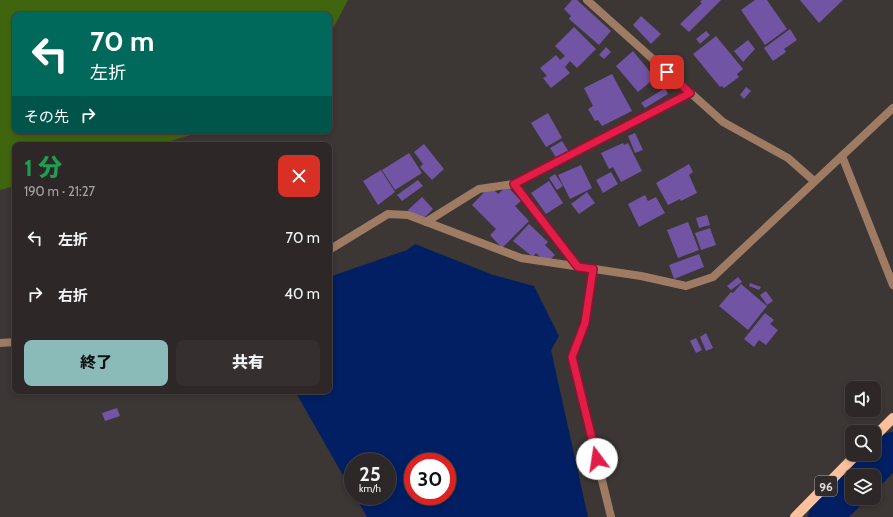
<!DOCTYPE html>
<html lang="ja">
<head>
<meta charset="utf-8">
<style>
	:root { --surface:#2d2827; --page:#35302f; --text:#f1f3f6; --muted:#a7a6a7; --line:#484444; --accent:#8bbbb9 }
	body { margin:0; font-family:Cabin,"Noto Sans JP",sans-serif; background:var(--page); color:var(--text); height:100vh; display:flex; flex-direction:column; font-size:15px; white-space:nowrap }
	* { box-sizing:border-box; margin:0 }
	p { font-size:13px; color:var(--muted) }
	.icon { flex:none; width:22px; height:22px; fill:none; stroke:currentColor; stroke-width:2; stroke-linecap:round; stroke-linejoin:round }
	.map { position:relative; flex:1; overflow:hidden }
	.details { position:absolute; left:12px; top:142px; width:320px; height:252px; display:flex; flex-direction:column; background:var(--surface); border-radius:8px; box-shadow:0 2px 6px #0003,0 0 0 1px var(--line) }
	.details>* { flex:none }
	.top-card { position:absolute; left:12px; top:12px; width:320px; height:122px; border-radius:8px; box-shadow:0 2px 6px #0003,0 0 0 1px var(--line); background:#00695c; color:#fff; overflow:hidden }
	.controls { position:absolute; left:845px; top:381px; display:grid; gap:8px }
	.controls a { display:grid; place-items:center; width:36px; height:36px; border-radius:8px; background:var(--surface); box-shadow:0 2px 6px #0003,0 0 0 1px var(--line); font-size:20px }
	.speed { position:absolute; left:344px; top:453px; display:flex; gap:8px; font-size:20px; font-weight:700; text-align:center }
	.speed>* { display:grid; place-content:center; width:52px; height:52px; border-radius:50%; background:var(--surface); box-shadow:0 2px 6px #0003,0 0 0 1px var(--line); line-height:1 }
	.speed small { font-size:10px; font-weight:400 }
	.speed .limit { border:6px solid #d22; background:#fff; color:#111 }
	.pin { position:absolute; display:grid; place-items:center; width:34px; height:34px; color:#fff; margin:-17px; border-radius:8px; box-shadow:0 2px 6px #0006 }
	.me { position:absolute; width:44px; margin:-22px; rotate:346deg; stroke-linejoin:round; filter:drop-shadow(0 0 3px #0008) }
	.turn { display:flex; align-items:center; gap:14px; height:84px; padding:0 12px; font-size:18px }
	.turn .icon { width:52px; height:52px; stroke-width:2.5 }
	.turn b { display:block; font-size:28px; line-height:34px }
	.then { display:flex; align-items:center; height:38px; padding:0 12px; background:#0003; gap:8px; font-size:15px }
	.round { display:grid; place-items:center; flex:none; width:42px; height:42px; border-radius:8px; background:var(--page) }
	.summary { display:flex; align-items:center; justify-content:space-between; height:68px; padding:0 12px }
	h1 { font-size:24px; font-weight:800; line-height:30px; color:#1e9e55 }
	.primary-button { display:flex; gap:8px; margin-top:auto; padding:8px 12px }
	.primary-button a { flex:1; height:46px; border-radius:8px; background:var(--accent); color:#111; font-size:16px; font-weight:800; line-height:46px; text-align:center }
	.primary-button a+a { background:var(--page); color:var(--text) }
	ul { padding:0; list-style:none }
	li { display:flex; align-items:center; gap:12px; height:56px; padding:0 12px }
	li div { flex:1 }
	li b { display:block; font-size:15px }
	li em { font-style:normal }
	.map>svg:first-child { display:block }
</style>
</head>
<body>
<div class="map">
<svg width="893" height="517" viewBox="0 0 893 517">
	<rect width="100%" height="100%" fill="#3c3634"/>
	<polygon fill="#40650f" points="0,0 348,0 329,36 329,15 15,15 15,131 205,131 156,145 15,145 15,186 0,190"/>
	<path fill="#011f62" fill-rule="evenodd" d="M415,244L493,275L534,286L559,336L551,350L588,517H367L355,496H387V462H353V493L295,391H329V277L407,250ZM413,462H447V496H413Z"/>
	<g fill="none" stroke-linecap="round" stroke-linejoin="round">
		<g stroke="#011f62" stroke-width="34">
			<polyline points="866,476 893,449"/>
			<polyline points="825,517 852,490"/>
		</g>
	</g>
	<g fill="#7154a3">
		<polygon points="572,0 577,0 611,31 599,45 569,19 571,16 564,9"/>
		<polygon points="702,0 721,0 689,32 680,24 702,3 700,2"/>
		<polygon points="755,0 767,0 787,29 765,45 741,10"/>
		<polygon points="800,0 843,0 819,23"/>
		<polygon points="641,16 661,34 651,44 633,25"/>
		<polygon points="574,27 596,49 577,68 570,61 565,67 570,73 551,88 543,78 547,76 540,68 556,55 560,60 565,56 555,46"/>
		<polygon points="790,29 797,40 784,49 786,52 773,61 764,48"/>
		<polygon points="706,31 710,35 700,44 696,39"/>
		<polygon points="716,36 743,69 737,74 739,77 724,88 722,86 720,87 693,54"/>
		<polygon points="748,40 755,49 743,62 734,51"/>
		<polygon points="606,47 611,52 604,59 599,55"/>
		<polygon points="633,51 655,78 638,92 616,66"/>
		<polygon points="612,74 632,111 602,126 598,120 595,121 588,109 593,106 584,88"/>
		<polygon points="746,87 751,91 744,99 740,95"/>
		<polygon points="665,88 668,94 645,108 641,103"/>
		<polygon points="548,113 562,138 546,147 531,123"/>
		<polygon points="635,133 643,150 635,153 628,136"/>
		<polygon points="562,141 569,152 557,159 550,148"/>
		<polygon points="623,143 624,145 628,143 642,171 621,182 613,167 609,169 601,153"/>
		<polygon points="424,144 444,169 432,180 420,167 423,164 414,152"/>
		<polygon points="409,153 422,173 395,190 382,170"/>
		<polygon points="689,164 693,172 689,175 697,193 681,201 680,199 668,205 656,183"/>
		<polygon points="581,165 592,188 570,199 558,175"/>
		<polygon points="381,170 395,192 378,205 363,181"/>
		<polygon points="611,172 618,184 603,193 596,180"/>
		<polygon points="555,174 563,186 557,190 549,178"/>
		<polygon points="418,180 423,186 402,201 397,195"/>
		<polygon points="549,181 563,203 546,214 531,193"/>
		<polygon points="490,186 498,194 507,186 521,201 515,206 529,221 502,248 490,235 496,229 472,205"/>
		<polygon points="587,192 595,203 579,214 571,204"/>
		<polygon points="645,195 648,201 656,197 665,213 639,227 628,204"/>
		<polygon points="422,197 433,209 419,223 408,210"/>
		<polygon points="707,215 710,225 699,228 696,218"/>
		<polygon points="688,222 699,250 678,258 667,230"/>
		<polygon points="529,224 548,242 545,245 555,255 546,263 536,253 533,257 513,241"/>
		<polygon points="710,228 716,245 701,250 695,233"/>
		<polygon points="699,254 704,267 674,279 669,265"/>
		<polygon points="738,277 742,282 731,290 727,286"/>
		<polygon points="750,283 761,287 759,290 749,286"/>
		<polygon points="741,284 767,306 748,330 719,306 731,292 733,293"/>
		<polygon points="766,291 773,301 767,305 760,295"/>
		<polygon points="765,313 774,320 770,324 778,330 766,345 759,340 754,347 744,339"/>
		<polygon points="706,333 713,348 706,351 700,337"/>
		<polygon points="696,338 702,350 696,353 690,341"/>
		<polygon points="117,408 120,416 105,421 102,413"/>
	</g>
	<g fill="none" stroke-linecap="round" stroke-linejoin="round">
		<g stroke="#9f7b64" stroke-width="8">
			<polyline points="587,0 723,122 788,158 814,181"/>
			<polyline points="842,156 893,285"/>
			<polyline points="514,184 578,267"/>
			<polyline points="426,222 479,189 514,184 690,93"/>
			<polyline points="329,250 388,214 408,215 521,258 641,276 686,286 713,277 893,108"/>
			<polyline points="593,269 585,323 572,357 611,517"/>
			<polyline points="0,343 15,342"/>
		</g>
		<g stroke="#fcc19c" stroke-width="10">
			<polyline points="874,437 893,418"/>
			<polyline points="795,517 857,454"/>
		</g>
	</g>
	<g fill="none" stroke-linecap="round" stroke-linejoin="round">
		<defs>
			<polyline id="route" points="597,459 572,357 585,323 593,269 578,267 514,184 690,93 667,72"/>
		</defs>
		<use href="#route" stroke="#92132f" stroke-width="10"/>
		<use href="#route" stroke="#e11d48" stroke-width="7"/>
	</g>
	<g text-anchor="middle" dominant-baseline="central" stroke-width="3.5" stroke-linejoin="round" paint-order="stroke">
		<rect fill="#312c2a" stroke="#aca7a6" stroke-width="1" x="815" y="476" width="22" height="20" rx="3"/>
		<g font-size="12" font-weight="bold" fill="#e0dcdb">
			<text x="826" y="486">96</text>
		</g>
	</g>
</svg>
<div class="controls">
<a><svg class="icon" aria-label="sound" viewBox="0 0 24 24"><path d="M4 9h4l5-4v14l-5-4H4zM17 9q2 3 0 6"/></svg></a>
<a><svg class="icon" aria-label="search" viewBox="0 0 24 24"><circle cx="10" cy="10" r="6"/><path d="M15 15l6 6"/></svg></a>
<a><svg class="icon" aria-label="layers" viewBox="0 0 24 24"><path d="M12 4l9 5-9 5-9-5zM3 14l9 5 9-5"/></svg></a>
</div>
<div class="speed"><div>25<small>km/h</small></div><div class="limit">30</div></div>
<div class="pin" style="left:667px;top:72px;background:#d93025"><svg class="icon" aria-label="arrive" viewBox="0 0 24 24"><path d="M6 21V4h12l-3 4 3 4H6"/></svg></div>
<svg class="me" style="left:597px;top:459px" viewBox="-20 -20 40 40"><circle r="19" fill="#fff"/><path d="M0-13L10 11 0 6-10 11z" fill="#e11d48"/></svg>
<div class="top-card">
<div class="turn"><svg class="icon" aria-label="left" viewBox="0 0 24 24"><path d="M17 20v-9H6M10 6l-5 5 5 5"/></svg><div><b>70 m</b>左折</div></div>
<div class="then">その先<svg class="icon" aria-label="right" viewBox="0 0 24 24"><path d="M7 20v-9h11M14 6l5 5-5 5"/></svg></div>
</div>
<section class="details">
<div class="summary"><div><h1>1 分</h1><p>190 m · 21:27</p></div><a class="round" style="background:#d93025;color:#fff"><svg class="icon" aria-label="close" viewBox="0 0 24 24"><path d="M6 6l12 12M18 6L6 18"/></svg></a></div>
<ul>
<li><svg class="icon" aria-label="left" viewBox="0 0 24 24"><path d="M17 20v-9H6M10 6l-5 5 5 5"/></svg><div><b>左折</b></div><em>70 m</em></li>
<li><svg class="icon" aria-label="right" viewBox="0 0 24 24"><path d="M7 20v-9h11M14 6l5 5-5 5"/></svg><div><b>右折</b></div><em>40 m</em></li>
</ul>
<div class="primary-button"><a>終了</a><a>共有</a></div>
</section>
</div>
</body>
</html>
